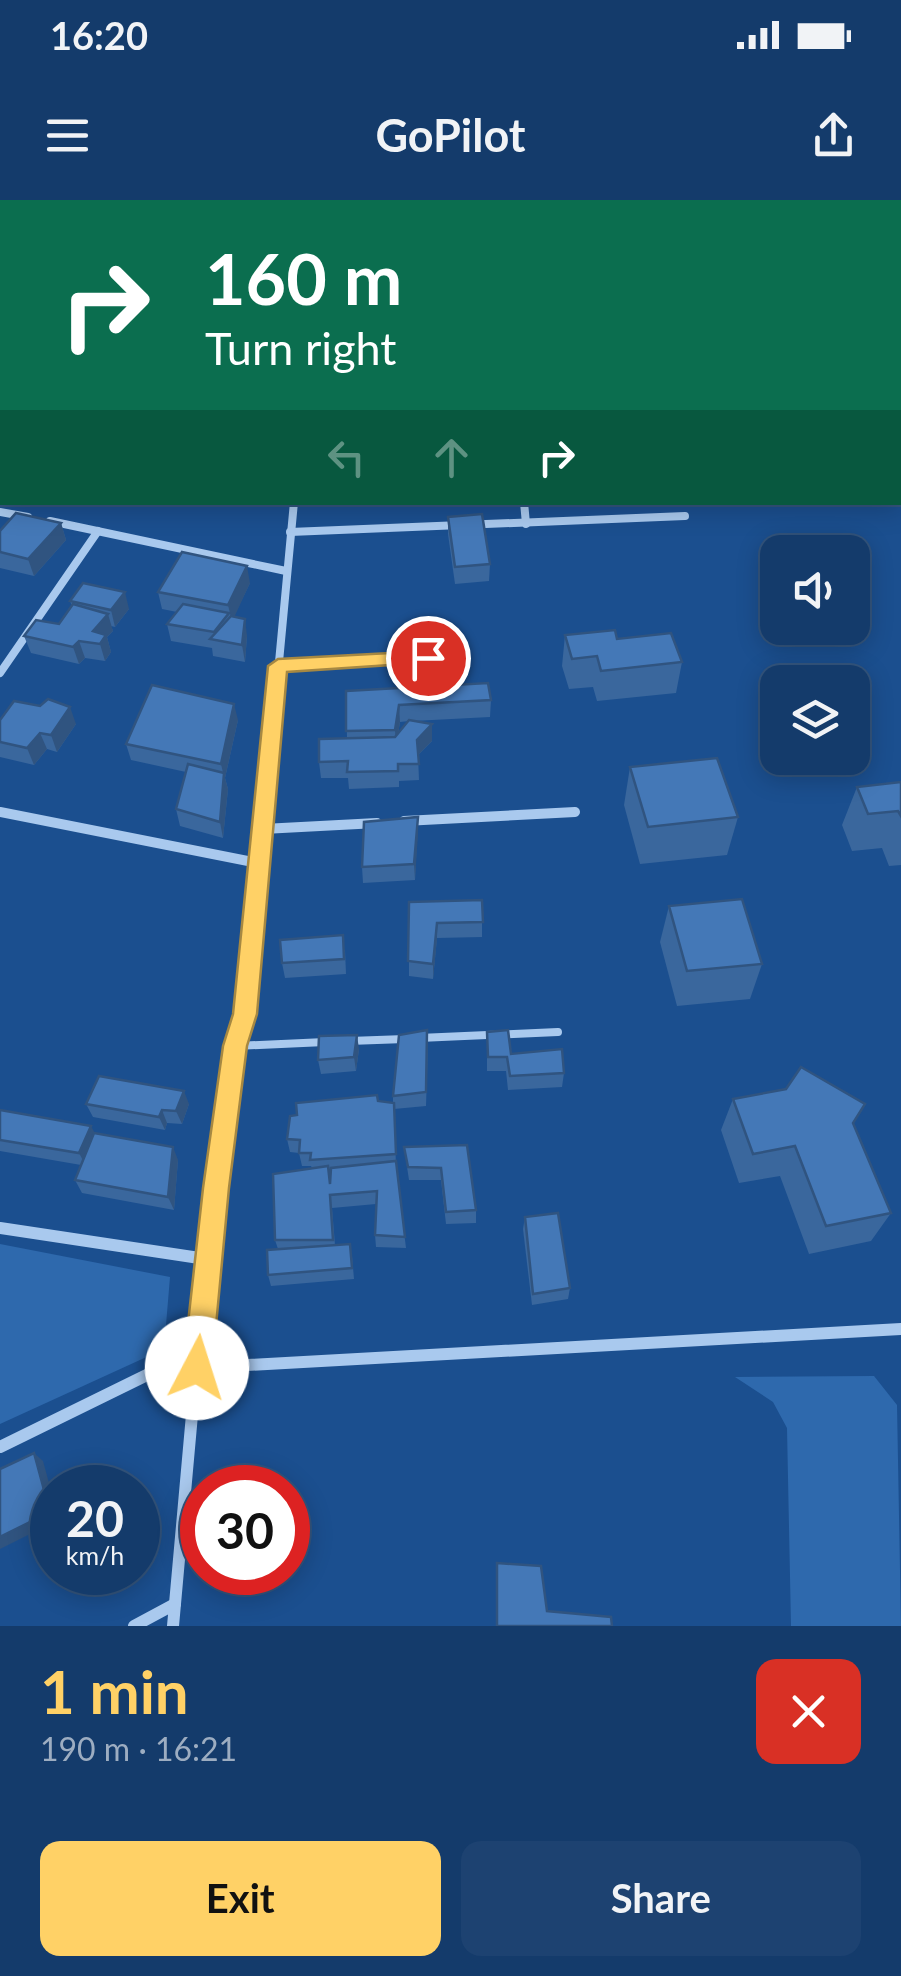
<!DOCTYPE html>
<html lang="en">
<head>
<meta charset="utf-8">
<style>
	:root { --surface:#143b6b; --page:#1d4271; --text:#f1f3f6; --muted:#9dadc1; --line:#33557e; --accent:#ffd166 }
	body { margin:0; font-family:Lato,sans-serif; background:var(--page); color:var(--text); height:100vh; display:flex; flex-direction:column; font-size:38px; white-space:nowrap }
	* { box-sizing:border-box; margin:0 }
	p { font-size:32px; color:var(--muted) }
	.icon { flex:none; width:55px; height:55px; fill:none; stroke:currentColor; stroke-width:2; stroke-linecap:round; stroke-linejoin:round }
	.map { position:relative; height:1426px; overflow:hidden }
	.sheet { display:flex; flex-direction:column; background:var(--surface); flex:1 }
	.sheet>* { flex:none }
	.top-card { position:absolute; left:0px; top:0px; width:902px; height:305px; box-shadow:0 5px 25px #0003,0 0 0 2px var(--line); background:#0b6e4f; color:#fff; overflow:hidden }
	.buttons { position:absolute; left:760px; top:335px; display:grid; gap:20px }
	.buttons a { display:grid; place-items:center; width:110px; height:110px; border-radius:20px; background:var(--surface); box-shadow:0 5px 25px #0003,0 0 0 2px var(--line); font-size:50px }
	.speed { position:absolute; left:30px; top:1265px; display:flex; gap:20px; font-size:50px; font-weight:700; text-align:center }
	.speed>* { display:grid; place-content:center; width:130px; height:130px; border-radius:50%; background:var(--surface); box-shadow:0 5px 25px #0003,0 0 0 2px var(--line); line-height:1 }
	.speed small { font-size:25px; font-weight:400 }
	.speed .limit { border:15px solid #d22; background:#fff; color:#111 }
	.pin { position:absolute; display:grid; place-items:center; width:85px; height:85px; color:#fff; margin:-42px; border:5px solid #fff; border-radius:50%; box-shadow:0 2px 10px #0007 }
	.me { position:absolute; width:110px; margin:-55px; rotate:5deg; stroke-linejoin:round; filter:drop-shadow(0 0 8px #0008) }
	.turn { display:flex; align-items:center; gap:35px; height:210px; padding:0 40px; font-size:45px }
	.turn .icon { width:130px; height:130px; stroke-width:2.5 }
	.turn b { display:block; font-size:70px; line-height:85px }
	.lanes { display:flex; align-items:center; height:95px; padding:0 40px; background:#0003; justify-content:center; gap:50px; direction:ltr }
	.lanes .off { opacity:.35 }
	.round { display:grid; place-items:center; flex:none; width:105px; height:105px; border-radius:20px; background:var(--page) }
	.head { display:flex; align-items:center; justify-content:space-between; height:170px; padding:0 40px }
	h1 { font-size:60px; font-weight:700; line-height:75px; color:var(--accent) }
	.action { display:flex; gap:20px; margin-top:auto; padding:20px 40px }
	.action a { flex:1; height:115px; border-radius:20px; background:var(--accent); color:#111; font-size:40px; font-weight:700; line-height:115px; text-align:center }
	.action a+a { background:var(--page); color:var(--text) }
	.status { display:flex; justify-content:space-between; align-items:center; height:70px; padding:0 50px; background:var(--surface); direction:ltr }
	.status svg { height:28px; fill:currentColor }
	header { display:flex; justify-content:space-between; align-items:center; height:130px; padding:0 40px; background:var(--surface); font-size:45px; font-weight:700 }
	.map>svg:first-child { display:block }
</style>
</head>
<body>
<div class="status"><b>16:20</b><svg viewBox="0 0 49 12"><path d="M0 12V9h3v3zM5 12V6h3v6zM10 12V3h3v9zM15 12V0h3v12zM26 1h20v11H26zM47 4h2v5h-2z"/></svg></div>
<header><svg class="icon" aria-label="menu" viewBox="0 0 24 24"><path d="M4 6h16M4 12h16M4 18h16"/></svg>GoPilot<svg class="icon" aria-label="share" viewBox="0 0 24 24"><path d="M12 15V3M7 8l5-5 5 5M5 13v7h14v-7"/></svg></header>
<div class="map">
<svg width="901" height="1426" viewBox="0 0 901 1426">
	<rect width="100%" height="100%" fill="#1b4f8f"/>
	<g fill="#2e69ad">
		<polygon points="0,1044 170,1077 164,1149 0,1224"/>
		<polygon points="874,1176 897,1205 901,1426 791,1426 787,1228 773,1202 735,1177"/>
	</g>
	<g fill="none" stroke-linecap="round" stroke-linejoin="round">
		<polyline stroke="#a9c9ee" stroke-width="6" points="278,466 428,458"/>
		<g stroke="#a9c9ee" stroke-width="8">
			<polyline points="419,838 558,832"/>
			<polyline points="349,841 405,839"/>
			<polyline points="235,846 325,842"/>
		</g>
		<polyline stroke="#a9c9ee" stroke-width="6" points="411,0 415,2"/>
		<g stroke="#a9c9ee" stroke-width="8">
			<polyline points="524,302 526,324"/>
			<polyline points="0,312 28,317"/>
			<polyline points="50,321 286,371"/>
			<polyline points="290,332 685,316"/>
			<polyline points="0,473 98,331"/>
			<polyline points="270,558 294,302"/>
		</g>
		<g stroke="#a9c9ee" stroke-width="10">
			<polyline points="0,612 258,663"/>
			<polyline points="404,621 575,612"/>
			<polyline points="263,629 377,623"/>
			<polyline points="222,944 235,846 245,814 270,555"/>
		</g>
		<g stroke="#a9c9ee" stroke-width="12">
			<polyline points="0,1028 206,1059"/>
			<polyline points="0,1247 157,1170 901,1129"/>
			<polyline points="134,1426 175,1404"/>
			<polyline points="173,1426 206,1059 222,942"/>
		</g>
	</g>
	<g fill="#3a679d" fill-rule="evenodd">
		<polygon points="25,0 60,0 58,2 26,2"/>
		<polygon points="207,0 252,0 252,2 208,2"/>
		<polygon points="336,0 401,0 401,2 374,2 370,1 367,2 336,2"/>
		<polygon points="460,0 500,0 499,2 460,2"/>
		<rect x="605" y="0" width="58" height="2"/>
		<rect x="0" y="205" width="2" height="42"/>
		<rect x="0" y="254" width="2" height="43"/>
		<polygon points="448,317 490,364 489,381 455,384 448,334"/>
		<polygon points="61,323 66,340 34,376 0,368 0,331"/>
		<polygon points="250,383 234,416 247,436 245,462 213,456 212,448 171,441 167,424 177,412 162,409 158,392"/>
		<polygon points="70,401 129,409 115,427 111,426 113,431 107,437 111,452 105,461 85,458 79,464 31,453 24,436 59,424 72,406"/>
		<polygon points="565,435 617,439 682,462 676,493 597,501 593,487 569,489 562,466"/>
		<path d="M346,491L491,500L490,517L413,521L432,541L418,555L419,580L399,581V587L349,589L348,578H321L319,562L347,538ZM409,521L398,534L400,522Z"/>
		<polygon points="0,520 76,524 57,552 47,549 34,565 0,557"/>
		<polygon points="238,520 225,578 228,589 223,638 180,626 176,609 186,572 131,560 126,544"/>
		<polygon points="630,567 738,617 727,655 640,664 624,605"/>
		<polygon points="901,582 901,665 889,666 882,648 852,651 842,625 857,587"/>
		<polygon points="418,617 415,680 363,683 362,667"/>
		<polygon points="482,700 482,737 437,738 433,779 409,776 409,702"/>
		<polygon points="669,706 762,764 750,799 677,806 660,742"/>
		<polygon points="345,750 346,774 285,778 282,763"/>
		<polygon points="487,832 511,854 564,873 562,887 508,890 506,871 487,871"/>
		<polygon points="428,844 426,906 394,909 396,966 406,1048 376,1047 375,1035 376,1004 332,1008 335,1045 352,1056 354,1079 271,1086 268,1075 278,1049 275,1040 312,968 311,966 302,966 299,953 290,952 287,939 378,901 393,903 393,896"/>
		<polygon points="359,849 356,871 321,874 318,860"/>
		<polygon points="733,899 853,923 891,1013 871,1041 809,1054 780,976 739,983 721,930"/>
		<polygon points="86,904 189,904 182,924 167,923 165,930 93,917"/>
		<polygon points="0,910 95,933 178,960 174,1010 82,993 75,980 81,965 0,951"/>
		<polygon points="467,945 476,1010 476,1023 446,1024 441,980 409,980 404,947"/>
		<polygon points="525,1017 570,1088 568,1099 532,1105 523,1029"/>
	</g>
	<g fill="#305480">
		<polygon points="344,0 370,0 370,1 367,2 344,2"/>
		<rect x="388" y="0" width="13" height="2"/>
		<polygon points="0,75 2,80 2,104 0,105"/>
		<polygon points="61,323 66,340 34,376 28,359"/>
		<polygon points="247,366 250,383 232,422 228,405"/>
		<polygon points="125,392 129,409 115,427 111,410"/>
		<polygon points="108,414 113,431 107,437 111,452 105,461 100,444 93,431"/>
		<polygon points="245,419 247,436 245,462 242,445"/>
		<polygon points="79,441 85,458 79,464 73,447"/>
		<polygon points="234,504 238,520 225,578 228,589 223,638 220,622 224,577 221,564"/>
		<polygon points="399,505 400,522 396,547 395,530"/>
		<polygon points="70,507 76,524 57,552 51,535"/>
		<polygon points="432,524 432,541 417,556 417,540"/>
		<polygon points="40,533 47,549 34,565 27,548"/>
		<polygon points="418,617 418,634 415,680 414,664"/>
		<polygon points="437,723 437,738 433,779 433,764"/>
		<polygon points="357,835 359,849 356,871 354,857"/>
		<polygon points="184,891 189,904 182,924 176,911"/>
		<polygon points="162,910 167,923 165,930 159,917"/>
		<polygon points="91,926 98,939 86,966 79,953"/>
		<polygon points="173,947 178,960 174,1010 168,997"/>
		<polygon points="34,1253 43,1261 52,1294 52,1323 0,1349 0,1337"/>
	</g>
	<g fill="#4478b7" stroke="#305480" stroke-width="2.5">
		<polygon points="131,0 149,0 148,2 130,2"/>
		<polygon points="699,0 699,2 671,1 671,0"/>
		<polygon points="756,0 781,0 826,2 756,2"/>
		<polygon points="2,63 2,80 1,81 2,87 0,87 0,64"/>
		<polygon points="0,205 2,205 1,230 0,230"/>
		<polygon points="0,254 2,254 2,281 0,280"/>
		<polygon points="16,313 61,323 28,359 0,352 0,331"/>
		<polygon points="482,314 490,364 455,367 448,317"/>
		<polygon points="182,352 247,366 228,405 158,392"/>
		<polygon points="83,383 125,392 111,410 70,401"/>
		<polygon points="73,404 108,414 93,431 106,435 100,444 79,441 73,447 24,436 36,420 59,424"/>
		<polygon points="183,404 229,413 214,432 167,424"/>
		<polygon points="231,416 245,419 242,445 210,439"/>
		<polygon points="615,430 617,439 671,433 682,462 601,471 597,456 572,459 565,435"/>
		<polygon points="488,483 491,500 399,505 395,530 346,531 346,491"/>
		<polygon points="152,485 234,504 221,564 126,544"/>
		<polygon points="48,499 70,507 51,535 40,533 27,548 0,542 0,520 14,501 40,506"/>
		<polygon points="409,520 432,524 417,540 419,564 398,564 398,571 347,572 348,561 319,562 319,539 395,537"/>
		<polygon points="717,558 738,617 648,627 630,567"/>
		<polygon points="188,564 224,573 220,622 176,609"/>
		<polygon points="901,582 901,616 898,611 868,614 857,587"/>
		<polygon points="418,617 414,664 362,667 364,622"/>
		<polygon points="742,699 762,764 687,771 669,706"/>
		<polygon points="482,700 483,722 437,723 433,764 408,761 409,702"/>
		<polygon points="343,735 344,759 282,763 280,740"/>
		<polygon points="427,830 426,892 393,896 399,835"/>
		<polygon points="508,830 511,854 562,849 564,873 510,876 507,857 488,857 487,832"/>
		<polygon points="357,835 354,857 318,860 319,836"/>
		<polygon points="801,867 865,904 853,923 891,1013 826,1026 795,946 753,954 733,899 786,889"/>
		<polygon points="99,876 184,891 176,911 162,910 159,917 86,904"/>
		<polygon points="377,895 378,901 394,903 396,954 310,960 311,953 299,953 300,940 287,939 290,916 297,915 296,903"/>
		<polygon points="0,910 91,926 79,953 0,940"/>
		<polygon points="94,933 173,947 168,997 75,980"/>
		<polygon points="467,945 476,1010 446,1012 441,968 408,967 404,947"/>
		<polygon points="396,961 405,1037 375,1035 377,991 330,995 333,1040 275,1040 273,974 328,966 330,984 331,968"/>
		<polygon points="558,1013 570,1088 533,1094 525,1017"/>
		<polygon points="350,1044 352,1068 268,1075 267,1050"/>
		<polygon points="34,1253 50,1312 0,1337 0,1269"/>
		<polygon points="497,1363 541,1366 547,1411 611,1417 612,1426 497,1426"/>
	</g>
	<polygon fill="#ffd166" stroke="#a68842" stroke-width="2.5" points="428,451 435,453 435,462 287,472 257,814 247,846 229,988 212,1168 207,1179 197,1183 187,1179 183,1168 203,988 223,846 233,814 268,466 278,459"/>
</svg>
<div class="buttons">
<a><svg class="icon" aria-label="sound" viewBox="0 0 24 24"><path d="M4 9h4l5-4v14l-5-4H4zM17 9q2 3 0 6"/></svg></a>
<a><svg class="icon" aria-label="layers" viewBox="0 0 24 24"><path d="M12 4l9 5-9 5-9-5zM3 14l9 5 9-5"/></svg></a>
</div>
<div class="speed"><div>20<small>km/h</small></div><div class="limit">30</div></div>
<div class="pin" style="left:428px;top:458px;background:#d93025"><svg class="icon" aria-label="arrive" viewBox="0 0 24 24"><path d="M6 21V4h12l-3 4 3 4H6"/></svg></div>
<svg class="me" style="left:197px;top:1168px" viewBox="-20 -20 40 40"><circle r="19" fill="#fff"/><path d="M0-13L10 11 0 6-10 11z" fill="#ffd166"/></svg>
<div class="top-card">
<div class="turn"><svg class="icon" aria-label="right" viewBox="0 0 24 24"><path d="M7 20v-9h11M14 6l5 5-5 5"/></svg><div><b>160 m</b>Turn right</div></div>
<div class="lanes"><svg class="icon off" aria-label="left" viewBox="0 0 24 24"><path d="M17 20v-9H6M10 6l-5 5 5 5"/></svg><svg class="icon off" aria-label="ahead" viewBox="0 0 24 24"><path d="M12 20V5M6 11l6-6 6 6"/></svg><svg class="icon" aria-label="right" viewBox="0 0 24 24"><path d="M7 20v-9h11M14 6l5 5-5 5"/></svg></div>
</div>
</div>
<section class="sheet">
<div class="head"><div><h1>1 min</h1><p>190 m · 16:21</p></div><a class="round" style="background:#d93025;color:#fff"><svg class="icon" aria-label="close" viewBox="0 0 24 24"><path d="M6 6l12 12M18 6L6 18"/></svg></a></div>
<div class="action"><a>Exit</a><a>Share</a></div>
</section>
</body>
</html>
